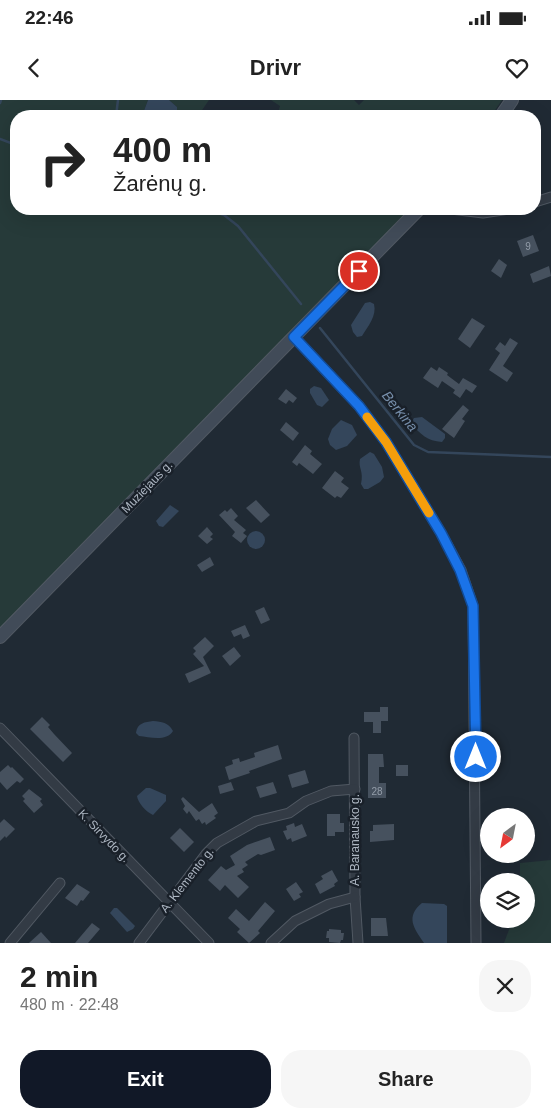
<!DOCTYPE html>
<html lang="en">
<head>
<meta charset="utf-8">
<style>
	:root { --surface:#fff; --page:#f6f6f6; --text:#222; --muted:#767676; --accent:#111827 }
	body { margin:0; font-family:Arial,sans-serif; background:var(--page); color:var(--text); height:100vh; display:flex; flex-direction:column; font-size:19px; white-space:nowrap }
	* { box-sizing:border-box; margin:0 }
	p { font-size:16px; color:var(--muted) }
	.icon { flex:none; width:28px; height:28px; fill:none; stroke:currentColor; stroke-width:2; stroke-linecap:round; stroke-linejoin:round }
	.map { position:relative; height:843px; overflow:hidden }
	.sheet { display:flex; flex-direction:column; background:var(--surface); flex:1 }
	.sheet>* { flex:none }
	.guide { position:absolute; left:10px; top:10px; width:531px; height:105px; border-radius:20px; box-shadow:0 5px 20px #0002; background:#fff; color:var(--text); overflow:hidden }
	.needle { width:32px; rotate:212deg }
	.fabs { position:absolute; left:480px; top:708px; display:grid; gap:10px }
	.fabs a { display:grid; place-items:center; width:55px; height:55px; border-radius:50%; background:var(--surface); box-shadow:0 5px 20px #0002; font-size:25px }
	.pin { position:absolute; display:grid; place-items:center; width:42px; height:42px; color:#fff; margin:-21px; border:2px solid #fff; border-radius:50%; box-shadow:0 1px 5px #0007 }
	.me { position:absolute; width:55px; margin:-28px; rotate:0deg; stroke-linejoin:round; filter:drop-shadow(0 0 4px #0008) }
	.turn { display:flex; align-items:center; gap:18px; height:105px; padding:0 20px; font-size:22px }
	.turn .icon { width:65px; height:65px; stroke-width:2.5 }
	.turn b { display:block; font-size:35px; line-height:42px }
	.round { display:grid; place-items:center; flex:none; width:52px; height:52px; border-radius:20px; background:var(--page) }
	.overview { display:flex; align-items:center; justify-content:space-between; height:85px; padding:0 20px }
	h1 { font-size:30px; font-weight:700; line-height:38px }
	.button { display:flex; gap:10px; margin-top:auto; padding:10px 20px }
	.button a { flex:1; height:58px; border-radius:20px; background:var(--accent); color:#fff; font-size:20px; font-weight:700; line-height:58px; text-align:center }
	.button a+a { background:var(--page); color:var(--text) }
	.status { display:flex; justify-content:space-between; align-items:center; height:35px; padding:0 25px; background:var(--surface); direction:ltr }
	.status svg { height:14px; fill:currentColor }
	header { display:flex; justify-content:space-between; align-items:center; height:65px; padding:0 20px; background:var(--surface); font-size:22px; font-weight:700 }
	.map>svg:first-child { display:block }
</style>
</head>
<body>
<div class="status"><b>22:46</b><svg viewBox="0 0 49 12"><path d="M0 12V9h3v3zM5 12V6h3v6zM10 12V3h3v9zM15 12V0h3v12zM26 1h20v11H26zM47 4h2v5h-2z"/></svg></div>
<header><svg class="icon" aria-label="back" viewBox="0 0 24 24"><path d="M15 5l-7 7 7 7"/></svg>Drivr<svg class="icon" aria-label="heart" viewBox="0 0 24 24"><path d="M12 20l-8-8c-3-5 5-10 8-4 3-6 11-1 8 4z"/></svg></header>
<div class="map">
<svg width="551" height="843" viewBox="0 0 551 843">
	<rect width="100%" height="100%" fill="#202a34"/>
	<g fill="#263a39">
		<polygon points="0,0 148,0 142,16 16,16 16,109 411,109 0,529"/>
		<polygon points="169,0 209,0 198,16 177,16 177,7"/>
		<polygon points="271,0 354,0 359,5 364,0 502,0 491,16 277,16 280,6"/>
		<polygon points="551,760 551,843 504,843 513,819 526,819 526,781 520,781 520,763"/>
	</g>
	<g fill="#34465b">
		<polygon points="148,0 169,0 177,7 177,16 142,16"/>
		<path d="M370,202L374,204C377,216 368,226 362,236L357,237L353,232L351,225L365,203Z"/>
		<polygon points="314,286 321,288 329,300 322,307 317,305 310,293 310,289"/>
		<path d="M422,317L445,334V338L442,342C427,341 420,334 411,323L414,318Z"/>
		<polygon points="341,320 352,325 357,335 347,346 336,350 330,345 328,339 332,329"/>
		<path d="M370,352L374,354L382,367L384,377L380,382L368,389H364L361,384C364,371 358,368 360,359Z"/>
		<polygon points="170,405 179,411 163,427 159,426 156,421"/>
		<circle cx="256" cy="440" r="9"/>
		<path d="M153,621C162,622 168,622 173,631C166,642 150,637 139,636L136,633C137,623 145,622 153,621Z"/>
		<path d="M146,688H150L166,695V701L153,715C146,712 138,703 137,696Z"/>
		<path d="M422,803L444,804L447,806V843H424C414,828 405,817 422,803Z"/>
		<polygon points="114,808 117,808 135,826 133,829 127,832 110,813"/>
	</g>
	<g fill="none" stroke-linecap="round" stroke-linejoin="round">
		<g stroke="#34465b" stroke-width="2.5">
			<polyline points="0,3 1,0"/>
			<polyline points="116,16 118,0"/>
			<polyline points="0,39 16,45"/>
			<polyline points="206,109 224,115 238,126 301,204"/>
			<polyline points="320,228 414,345 428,352 551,357"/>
		</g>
	</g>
	<g fill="#46515e">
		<polygon points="533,135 539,151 523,157 517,141"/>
		<polygon points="499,159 507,165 501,178 491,171"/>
		<polygon points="549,166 551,176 533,183 530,174"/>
		<polygon points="472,218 485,226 470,248 458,239"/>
		<polygon points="510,238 518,243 503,266 513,273 507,282 489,270 500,253 495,249 500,242 505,246"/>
		<polygon points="431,267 437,271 439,267 448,273 447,275 459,284 463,278 477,286 472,293 466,289 460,298 453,293 455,290 442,281 438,288 423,278"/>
		<polygon points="286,289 297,298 293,303 289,300 286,304 278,299"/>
		<polygon points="463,305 469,310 462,319 465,321 454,338 442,329"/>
		<polygon points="286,322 299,333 293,341 280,330"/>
		<polygon points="305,345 312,351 310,354 322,364 313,374 299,363 297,366 292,362"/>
		<polygon points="335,371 344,378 341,382 349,388 341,398 337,396 335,398 322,388"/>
		<polygon points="256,400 270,415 261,423 246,408"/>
		<polygon points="231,408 238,416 234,420 246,430 243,433 247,436 241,443 232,436 235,432 219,415 225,410 227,412"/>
		<polygon points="207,427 213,434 210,437 213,439 207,444 198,436"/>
		<polygon points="210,457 214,465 202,472 197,465"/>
		<polygon points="264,507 270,520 261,524 255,511"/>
		<polygon points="245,525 250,536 243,539 241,534 234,537 231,531"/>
		<polygon points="205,537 214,546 203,557 211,573 189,583 185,574 204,566 193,554 196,551 193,548"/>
		<polygon points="234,547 241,556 230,566 222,556"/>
		<polygon points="380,607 388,607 388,621 381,621 381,633 373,633 373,622 364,622 364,612 380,612"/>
		<polygon points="42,617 50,625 48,627 54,634 72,653 63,662 30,629"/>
		<polygon points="278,645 282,659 249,671 250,673 229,680 225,667 233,664 232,660 239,658 240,662 255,657 254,653"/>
		<polygon points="368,654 383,654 384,667 379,667 379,683 386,683 386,698 368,698"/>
		<polygon points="8,665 11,668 12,667 24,679 20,683 17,681 7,690 0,682 0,672"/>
		<rect x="396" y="665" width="12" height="11"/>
		<polygon points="305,670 309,683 292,688 288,675"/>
		<polygon points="231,682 234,690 220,694 218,686"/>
		<polygon points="273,682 277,693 260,698 256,687"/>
		<polygon points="29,689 42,699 40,701 43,705 34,713 23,701 25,699 22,696"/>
		<polygon points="183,697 199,712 212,703 218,713 214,716 216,718 206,725 205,722 202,724 199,719 196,721 189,711 187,714 183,709 185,706 181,699"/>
		<polygon points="327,714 340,714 340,723 344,723 344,732 335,732 335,736 327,736"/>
		<polygon points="4,719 15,729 6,738 5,736 0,741 0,723"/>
		<polygon points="294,723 295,727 302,724 307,736 292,742 291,738 287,740 283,731 287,730 286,726"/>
		<polygon points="394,724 394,740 370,742 370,731 373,731 373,725"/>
		<polygon points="180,728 194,742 184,752 170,738"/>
		<polygon points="270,737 275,750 261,755 258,754 245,762 248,765 242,769 244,772 237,776 249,787 238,798 225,785 220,791 208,780 221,766 226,770 235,765 230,756 247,745"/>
		<polygon points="332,770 338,781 334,784 335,786 320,794 315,784 323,779 321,776"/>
		<polygon points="296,782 303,792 299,794 301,797 294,801 286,789"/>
		<polygon points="77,784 90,792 83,801 81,800 77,806 65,798"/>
		<polygon points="265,802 275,811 258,831 260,833 249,843 237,832 240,829 228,818 236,809 249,821"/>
		<polygon points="371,818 386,818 388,836 371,836"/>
		<polygon points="92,823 100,829 88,843 75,843"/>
		<polygon points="329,829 341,830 341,833 344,833 343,840 341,840 340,843 329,842 329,838 326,838 327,831 329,831"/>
		<polygon points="41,832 51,843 29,843"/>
	</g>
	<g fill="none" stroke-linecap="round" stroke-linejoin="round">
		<defs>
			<g id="minor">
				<polyline points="535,102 551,97"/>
				<polyline points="451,109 483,113 509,109"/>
				<polyline points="294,237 359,306 386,342 441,433 461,470 473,506 476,843"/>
				<polyline points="0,628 209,843"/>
				<polyline points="354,638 355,797 358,843"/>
				<polyline points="10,843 60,783"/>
				<polyline points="139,843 206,754 217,743 256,721 289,713 306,701 331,691 355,689"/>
				<polyline points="271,843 295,821 329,804 355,797"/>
			</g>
			<g id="secondary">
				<polyline points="501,16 512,0"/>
				<polyline points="0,537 419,109"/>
			</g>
		</defs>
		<use href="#minor" stroke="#515963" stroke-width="11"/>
		<use href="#secondary" stroke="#515963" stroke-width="14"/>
		<use href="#minor" stroke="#333b45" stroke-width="9"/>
		<use href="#secondary" stroke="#414b58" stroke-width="12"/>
	</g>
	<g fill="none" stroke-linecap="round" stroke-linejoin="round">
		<defs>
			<polyline id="route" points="359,171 294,237 359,306 386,342 441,433 460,470 473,506 476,657"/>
		</defs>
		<use href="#route" stroke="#114b97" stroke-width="12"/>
		<use href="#route" stroke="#1a73e8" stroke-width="9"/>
		<polyline stroke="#f59e0b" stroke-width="9" points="367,317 386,342 429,413"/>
	</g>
	<g text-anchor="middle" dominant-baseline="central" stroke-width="5" stroke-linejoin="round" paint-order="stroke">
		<g font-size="10" fill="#939da9">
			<text x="528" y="146">9</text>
			<text x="377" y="691">28</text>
		</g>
		<g font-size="12" fill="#adb6c2" stroke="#192029">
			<text transform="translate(147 387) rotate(-46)">Muziejaus g.</text>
			<text transform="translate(104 736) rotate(46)">K. Sirvydo g.</text>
			<text transform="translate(355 740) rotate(-90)">A. Baranausko g.</text>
			<text transform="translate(187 780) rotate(-52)">A. Klemento g.</text>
		</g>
		<g font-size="14" font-style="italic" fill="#768eaa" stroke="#192029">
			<text transform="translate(400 311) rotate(51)">Berkina</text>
		</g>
	</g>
</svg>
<div class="fabs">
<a><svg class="needle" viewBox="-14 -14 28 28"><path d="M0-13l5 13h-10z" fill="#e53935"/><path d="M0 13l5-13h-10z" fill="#767676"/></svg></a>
<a><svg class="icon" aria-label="layers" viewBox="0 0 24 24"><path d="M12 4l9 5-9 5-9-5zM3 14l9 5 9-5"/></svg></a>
</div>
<div class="pin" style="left:359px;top:171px;background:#d93025"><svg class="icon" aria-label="arrive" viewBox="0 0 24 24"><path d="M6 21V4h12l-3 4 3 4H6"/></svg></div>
<svg class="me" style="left:476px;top:657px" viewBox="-20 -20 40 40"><circle r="17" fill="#1a73e8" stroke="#fff" stroke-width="3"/><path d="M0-11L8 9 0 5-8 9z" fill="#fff"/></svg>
<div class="guide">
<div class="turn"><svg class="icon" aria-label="right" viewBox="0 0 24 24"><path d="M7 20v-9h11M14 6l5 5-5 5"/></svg><div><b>400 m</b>Žarėnų g.</div></div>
</div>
</div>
<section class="sheet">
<div class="overview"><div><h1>2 min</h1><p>480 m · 22:48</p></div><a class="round"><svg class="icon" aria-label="close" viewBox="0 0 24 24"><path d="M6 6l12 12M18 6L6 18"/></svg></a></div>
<div class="button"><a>Exit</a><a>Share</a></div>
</section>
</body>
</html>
